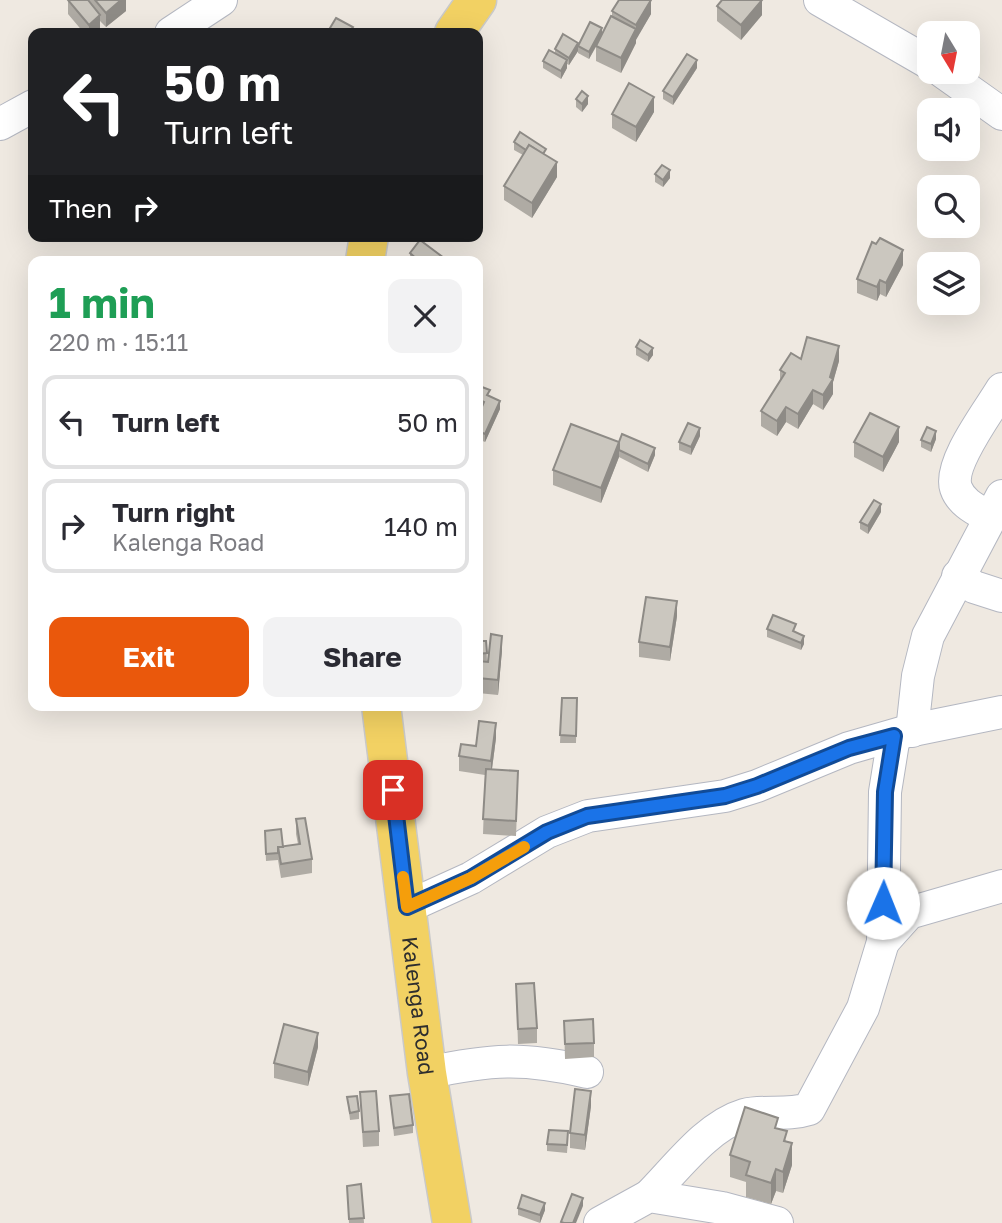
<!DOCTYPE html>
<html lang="en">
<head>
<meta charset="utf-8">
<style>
	:root { --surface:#fff; --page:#f2f2f3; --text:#2b2b33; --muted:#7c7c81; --line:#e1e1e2; --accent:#ea580c }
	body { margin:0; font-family:"Golos Text",sans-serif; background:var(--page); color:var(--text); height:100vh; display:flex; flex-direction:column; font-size:26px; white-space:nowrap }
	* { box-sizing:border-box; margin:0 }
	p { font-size:23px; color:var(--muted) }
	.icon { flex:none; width:38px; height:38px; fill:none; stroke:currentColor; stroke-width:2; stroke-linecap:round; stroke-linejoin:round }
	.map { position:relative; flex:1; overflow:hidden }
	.panel { position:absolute; left:28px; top:256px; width:455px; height:455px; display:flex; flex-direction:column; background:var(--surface); border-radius:14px; box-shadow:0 7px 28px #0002 }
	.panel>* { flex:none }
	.top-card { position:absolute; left:28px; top:28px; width:455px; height:214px; border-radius:14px; box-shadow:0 7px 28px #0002; background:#202124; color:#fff; overflow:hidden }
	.needle { width:46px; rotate:170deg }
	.controls { position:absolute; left:917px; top:21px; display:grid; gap:14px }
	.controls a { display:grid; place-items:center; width:63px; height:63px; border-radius:14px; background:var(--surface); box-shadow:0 7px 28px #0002; font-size:35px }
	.pin { position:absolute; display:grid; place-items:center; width:60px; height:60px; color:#fff; margin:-30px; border-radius:14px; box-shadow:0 4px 10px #0006 }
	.me { position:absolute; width:77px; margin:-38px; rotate:1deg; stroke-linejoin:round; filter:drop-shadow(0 0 5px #0008) }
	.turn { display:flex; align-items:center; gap:24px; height:147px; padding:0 21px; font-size:32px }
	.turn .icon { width:91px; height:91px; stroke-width:2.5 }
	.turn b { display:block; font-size:49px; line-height:60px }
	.then { display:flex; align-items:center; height:66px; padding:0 21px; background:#0003; gap:14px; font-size:26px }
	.round { display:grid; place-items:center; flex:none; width:74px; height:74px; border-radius:14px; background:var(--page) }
	.overview { display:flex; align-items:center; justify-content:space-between; height:119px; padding:0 21px }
	h1 { font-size:42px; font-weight:700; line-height:52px; color:#1e9e55 }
	.action { display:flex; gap:14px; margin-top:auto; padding:14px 21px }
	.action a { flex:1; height:80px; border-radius:14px; background:var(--accent); color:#fff; font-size:28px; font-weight:700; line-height:80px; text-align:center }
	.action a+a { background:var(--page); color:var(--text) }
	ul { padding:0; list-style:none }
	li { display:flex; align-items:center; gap:21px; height:94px; margin:0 14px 10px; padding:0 7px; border:4px solid var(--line); border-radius:14px }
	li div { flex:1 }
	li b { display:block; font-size:26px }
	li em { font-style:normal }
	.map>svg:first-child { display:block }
</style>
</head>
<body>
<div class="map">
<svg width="1002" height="1223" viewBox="0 0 1002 1223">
	<rect width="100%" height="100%" fill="#efe9e1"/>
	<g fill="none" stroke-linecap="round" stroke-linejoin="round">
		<defs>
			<g id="minor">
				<polyline points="820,0 929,63"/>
				<polyline points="171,33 221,0"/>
				<polyline points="943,72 1002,114"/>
				<polyline points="0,124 33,106"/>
				<path d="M989,517C977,510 961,503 956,488C948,464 989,411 1002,389"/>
				<polyline points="958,576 974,587 1002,596"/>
				<polyline points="912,731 918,676 928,636 1002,496"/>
				<polyline points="407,907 471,878 547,832 588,816 725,796 757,786 849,748 908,731 1002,712"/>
				<polyline points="883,942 909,913 1002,886"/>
				<path d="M427,1073C491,1059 523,1057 587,1072"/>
				<path d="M649,1196C676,1169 707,1126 744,1115C765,1110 787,1116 809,1109L863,1008L883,942L885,792L894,736"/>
				<polyline points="600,1223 649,1196 722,1208 777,1223"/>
			</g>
			<g id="major">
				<polyline points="454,33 477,0"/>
				<polyline points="365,261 369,236"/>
				<path id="s1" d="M381,705L427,1073L452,1223"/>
			</g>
		</defs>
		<use href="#minor" stroke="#b4b7c1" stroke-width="34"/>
		<use href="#major" stroke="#c9c9c9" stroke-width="41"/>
		<use href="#minor" stroke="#fff" stroke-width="32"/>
		<use href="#major" stroke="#f2d163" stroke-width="38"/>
	</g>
	<g fill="#afaba4">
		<polygon points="68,0 126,0 126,11 106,27 100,21 100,30 96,33 84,33 68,14"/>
		<polygon points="651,0 651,14 636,39 636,43 621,73 596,61 596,47 589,59 578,53 578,46 602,34 612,17 612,11"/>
		<polygon points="717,6 762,15 741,40 717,21"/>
		<polygon points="555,49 578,51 569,65 567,64 567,68 561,79 543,68 543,61 555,53"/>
		<polygon points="697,68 673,105 663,99 663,91"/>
		<polygon points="576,99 588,104 582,112 576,107"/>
		<polygon points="654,112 636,142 612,128 612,114"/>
		<polygon points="514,142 546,156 557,177 532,218 504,200 504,186 523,155 514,150"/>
		<polygon points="655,174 670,178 663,187 655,182"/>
		<polygon points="410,253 448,261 410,261"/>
		<polygon points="903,265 886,297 880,294 877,301 857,293 857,279"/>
		<polygon points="636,347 653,355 648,362 636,355"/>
		<polygon points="801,359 839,361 833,382 833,394 823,410 813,404 798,429 786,422 777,436 761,426 761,411 780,381 780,370"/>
		<polygon points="478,395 490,396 500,409 485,442 478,439 478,416 481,408 478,407"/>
		<polygon points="571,424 655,455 648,472 619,457 601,503 553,485 553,470"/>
		<polygon points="700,436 691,455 679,450 679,442"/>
		<polygon points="936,439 931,452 921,447 921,440"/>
		<polygon points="854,442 899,442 883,472 854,457"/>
		<polygon points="881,512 868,534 860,529 860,522"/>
		<polygon points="677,616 670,661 639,657 639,642"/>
		<polygon points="767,629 795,632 804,644 801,650 767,637"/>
		<polygon points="478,641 486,641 487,661 481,661 488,662 502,650 498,695 478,693"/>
		<polygon points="562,698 577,698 576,743 560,743"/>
		<polygon points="496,738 492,769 518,785 516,836 483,834 485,775 459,771 459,756 476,746"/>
		<polygon points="296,819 312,859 312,873 281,878 278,860 266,861 265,838 283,847 298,844 296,834"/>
		<polygon points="516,984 537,1028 537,1043 518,1044"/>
		<polygon points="564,1021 594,1043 594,1057 565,1059"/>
		<polygon points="318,1047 308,1086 274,1078 274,1063"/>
		<polygon points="360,1092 379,1131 379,1146 363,1147"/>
		<polygon points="390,1096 413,1125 413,1133 394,1136"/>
		<polygon points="347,1097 359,1111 359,1119 350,1120"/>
		<polygon points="591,1106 585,1150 570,1148 570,1133"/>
		<polygon points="778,1129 787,1142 792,1165 783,1193 776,1191 771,1204 746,1197 746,1182 730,1177 730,1155"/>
		<polygon points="568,1139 567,1153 547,1151 547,1144"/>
		<polygon points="361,1184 364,1223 349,1223 347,1186"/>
		<polygon points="518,1208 545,1210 540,1223 518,1215"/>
	</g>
	<g fill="#8e8b86">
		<polygon points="121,0 126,0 126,11 106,27 106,13"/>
		<polygon points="651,0 651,14 636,40 636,25"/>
		<polygon points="762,0 762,15 741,40 741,25"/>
		<polygon points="100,15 100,30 96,33 89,33 89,25"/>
		<polygon points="602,28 602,35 589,59 589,52"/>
		<polygon points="636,29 636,43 621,73 621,58"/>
		<polygon points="578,43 578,51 569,65 569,58"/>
		<polygon points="567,60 567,68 561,79 561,71"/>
		<polygon points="697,60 697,68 673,105 673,97"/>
		<polygon points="588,96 588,104 582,112 582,104"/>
		<polygon points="654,97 654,112 636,142 636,127"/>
		<polygon points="557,162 557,177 532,218 532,203"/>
		<polygon points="670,170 670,178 663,187 663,180"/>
		<polygon points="903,250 903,265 886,297 886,283"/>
		<polygon points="880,280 880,294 877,301 877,287"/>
		<polygon points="839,346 839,361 833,382 833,394 823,410 823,395 830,377"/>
		<polygon points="653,348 653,355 648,362 648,355"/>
		<polygon points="813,390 813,404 798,429 798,414"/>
		<polygon points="500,401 500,409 485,442 485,434"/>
		<polygon points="786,407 786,422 777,436 777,421"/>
		<polygon points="899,427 899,442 883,472 883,457"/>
		<polygon points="700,428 700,436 691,455 691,447"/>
		<polygon points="936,431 936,439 931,452 931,444"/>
		<polygon points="619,442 619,457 601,503 601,488"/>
		<polygon points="655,448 655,455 648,472 648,464"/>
		<polygon points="881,504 881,512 868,534 868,526"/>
		<polygon points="677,601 677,616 670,661 670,647"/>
		<polygon points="502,636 502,650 498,695 498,680"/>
		<polygon points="804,636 804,644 801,650 801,643"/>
		<polygon points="496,723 496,738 491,776 491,761"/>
		<polygon points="318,1033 318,1047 308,1086 308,1072"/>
		<polygon points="591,1091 591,1106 585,1150 585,1135"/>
		<polygon points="792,1143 792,1165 783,1193 783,1172"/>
		<polygon points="776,1169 776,1191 771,1204 771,1183"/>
		<polygon points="583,1198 583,1206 576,1223 573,1223"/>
		<polygon points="545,1203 545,1210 540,1223 540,1215"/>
	</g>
	<g fill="#cbc7bf" stroke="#8e8b86" stroke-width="2">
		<polygon points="68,0 88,0 100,15 89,25"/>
		<polygon points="95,0 121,0 106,13"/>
		<polygon points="619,0 651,0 636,25 612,11"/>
		<polygon points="722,0 762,0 741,25 717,6"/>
		<polygon points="611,16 636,29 621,58 596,46"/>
		<polygon points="336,18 353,27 349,33 327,33"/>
		<polygon points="590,22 602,28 589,52 578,46"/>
		<polygon points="563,34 578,43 569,58 555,49"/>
		<polygon points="549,50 567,60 561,71 543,61"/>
		<polygon points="687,54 697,60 673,97 663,91"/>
		<polygon points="629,83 654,97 636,127 612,114"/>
		<polygon points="582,91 588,96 582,104 576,99"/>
		<polygon points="520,132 546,149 543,154 529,145 526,150 514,142"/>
		<polygon points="529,145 557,162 532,203 504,186"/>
		<polygon points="662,165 670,170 663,180 655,174"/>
		<polygon points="880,238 903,250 886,283 880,280 877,287 857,279 872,242 876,244"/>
		<polygon points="420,240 448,261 419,261 410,253"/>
		<polygon points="807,337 839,346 830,377 833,379 823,395 813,390 798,414 786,407 777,421 761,411 785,373 780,370 791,353 801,359"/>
		<polygon points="640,340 653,348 648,355 636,347"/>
		<polygon points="482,387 490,390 487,395 500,401 485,434 478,431 478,416 484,402 478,399 478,395"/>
		<polygon points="870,413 899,427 883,457 854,442"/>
		<polygon points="688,423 700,428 691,447 679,442"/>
		<polygon points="571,424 619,442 601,488 553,470"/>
		<polygon points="927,427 936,431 931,444 921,440"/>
		<polygon points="622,434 655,448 648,464 619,450 619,442"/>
		<polygon points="874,500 881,504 868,526 860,522"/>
		<polygon points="646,597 677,601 670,647 639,642"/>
		<polygon points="773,615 796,624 793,631 804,636 801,643 767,629"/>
		<polygon points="491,634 502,636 498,680 478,678 478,661 488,662"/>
		<polygon points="478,641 486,641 487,653 478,654"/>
		<polygon points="562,698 577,698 576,736 560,735"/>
		<polygon points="479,721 496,723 491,761 459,756 461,744 476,746"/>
		<polygon points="486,769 518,771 516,821 483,819"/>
		<polygon points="305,818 312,859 281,864 278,847 300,844 296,819"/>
		<polygon points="281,829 283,847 278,847 278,853 266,854 265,831"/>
		<polygon points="534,983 537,1028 518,1029 516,984"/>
		<polygon points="593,1019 594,1043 565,1044 564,1021"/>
		<polygon points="284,1024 318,1033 308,1072 274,1063"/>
		<polygon points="575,1089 591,1091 585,1135 570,1133"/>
		<polygon points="376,1091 379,1131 363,1132 360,1092"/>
		<polygon points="409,1094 413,1125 394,1128 390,1096"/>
		<polygon points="357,1096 359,1111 350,1113 347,1097"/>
		<polygon points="745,1107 778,1118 775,1128 787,1131 784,1141 792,1143 783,1172 776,1169 771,1183 746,1175 750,1162 730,1155"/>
		<polygon points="549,1130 568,1131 567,1145 547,1144"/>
		<polygon points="361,1184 364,1218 349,1219 347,1186"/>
		<polygon points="572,1194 583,1198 573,1223 564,1223 561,1222"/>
		<polygon points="522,1195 545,1203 540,1215 518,1208"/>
	</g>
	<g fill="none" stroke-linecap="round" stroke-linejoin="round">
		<defs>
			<polyline id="route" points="393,790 407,907 471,878 547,832 587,816 725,796 757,786 849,748 894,736 885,792 883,903"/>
		</defs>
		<use href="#route" stroke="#114b97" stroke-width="18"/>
		<use href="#route" stroke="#1a73e8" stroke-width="12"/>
		<polyline stroke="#f59e0b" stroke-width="12" points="403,877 407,907 471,878 524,847"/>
	</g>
	<g text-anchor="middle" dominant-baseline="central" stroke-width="5" stroke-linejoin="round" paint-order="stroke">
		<g font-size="21" fill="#2e2e2e" stroke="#fff">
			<text stroke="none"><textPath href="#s1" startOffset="303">Kalenga Road</textPath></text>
		</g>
	</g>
</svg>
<div class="controls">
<a><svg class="needle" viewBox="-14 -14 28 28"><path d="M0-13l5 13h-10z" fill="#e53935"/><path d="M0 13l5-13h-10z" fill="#7c7c81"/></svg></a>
<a><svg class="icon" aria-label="sound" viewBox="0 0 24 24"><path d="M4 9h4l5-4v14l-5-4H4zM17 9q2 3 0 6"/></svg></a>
<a><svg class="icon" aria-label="search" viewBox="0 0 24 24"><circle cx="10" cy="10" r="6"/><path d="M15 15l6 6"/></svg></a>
<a><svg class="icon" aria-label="layers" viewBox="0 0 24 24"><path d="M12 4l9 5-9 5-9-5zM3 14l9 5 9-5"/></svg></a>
</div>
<div class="pin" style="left:393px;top:790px;background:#d93025"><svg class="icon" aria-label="arrive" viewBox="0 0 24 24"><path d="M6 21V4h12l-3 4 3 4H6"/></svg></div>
<svg class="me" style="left:883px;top:903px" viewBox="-20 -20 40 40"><circle r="19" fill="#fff"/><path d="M0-13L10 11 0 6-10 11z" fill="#1a73e8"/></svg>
<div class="top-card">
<div class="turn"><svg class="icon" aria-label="left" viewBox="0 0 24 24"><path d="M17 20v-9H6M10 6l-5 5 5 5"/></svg><div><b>50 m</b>Turn left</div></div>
<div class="then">Then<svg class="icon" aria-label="right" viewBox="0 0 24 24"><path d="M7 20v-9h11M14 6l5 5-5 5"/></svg></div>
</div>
<section class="panel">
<div class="overview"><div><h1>1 min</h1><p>220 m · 15:11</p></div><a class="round"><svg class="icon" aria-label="close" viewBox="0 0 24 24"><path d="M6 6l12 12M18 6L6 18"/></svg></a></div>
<ul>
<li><svg class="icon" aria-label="left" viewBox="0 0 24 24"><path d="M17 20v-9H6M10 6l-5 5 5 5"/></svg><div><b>Turn left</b></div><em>50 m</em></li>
<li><svg class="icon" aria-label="right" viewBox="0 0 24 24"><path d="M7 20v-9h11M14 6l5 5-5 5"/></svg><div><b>Turn right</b><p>Kalenga Road</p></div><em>140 m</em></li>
</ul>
<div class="action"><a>Exit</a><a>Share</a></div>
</section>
</div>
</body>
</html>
